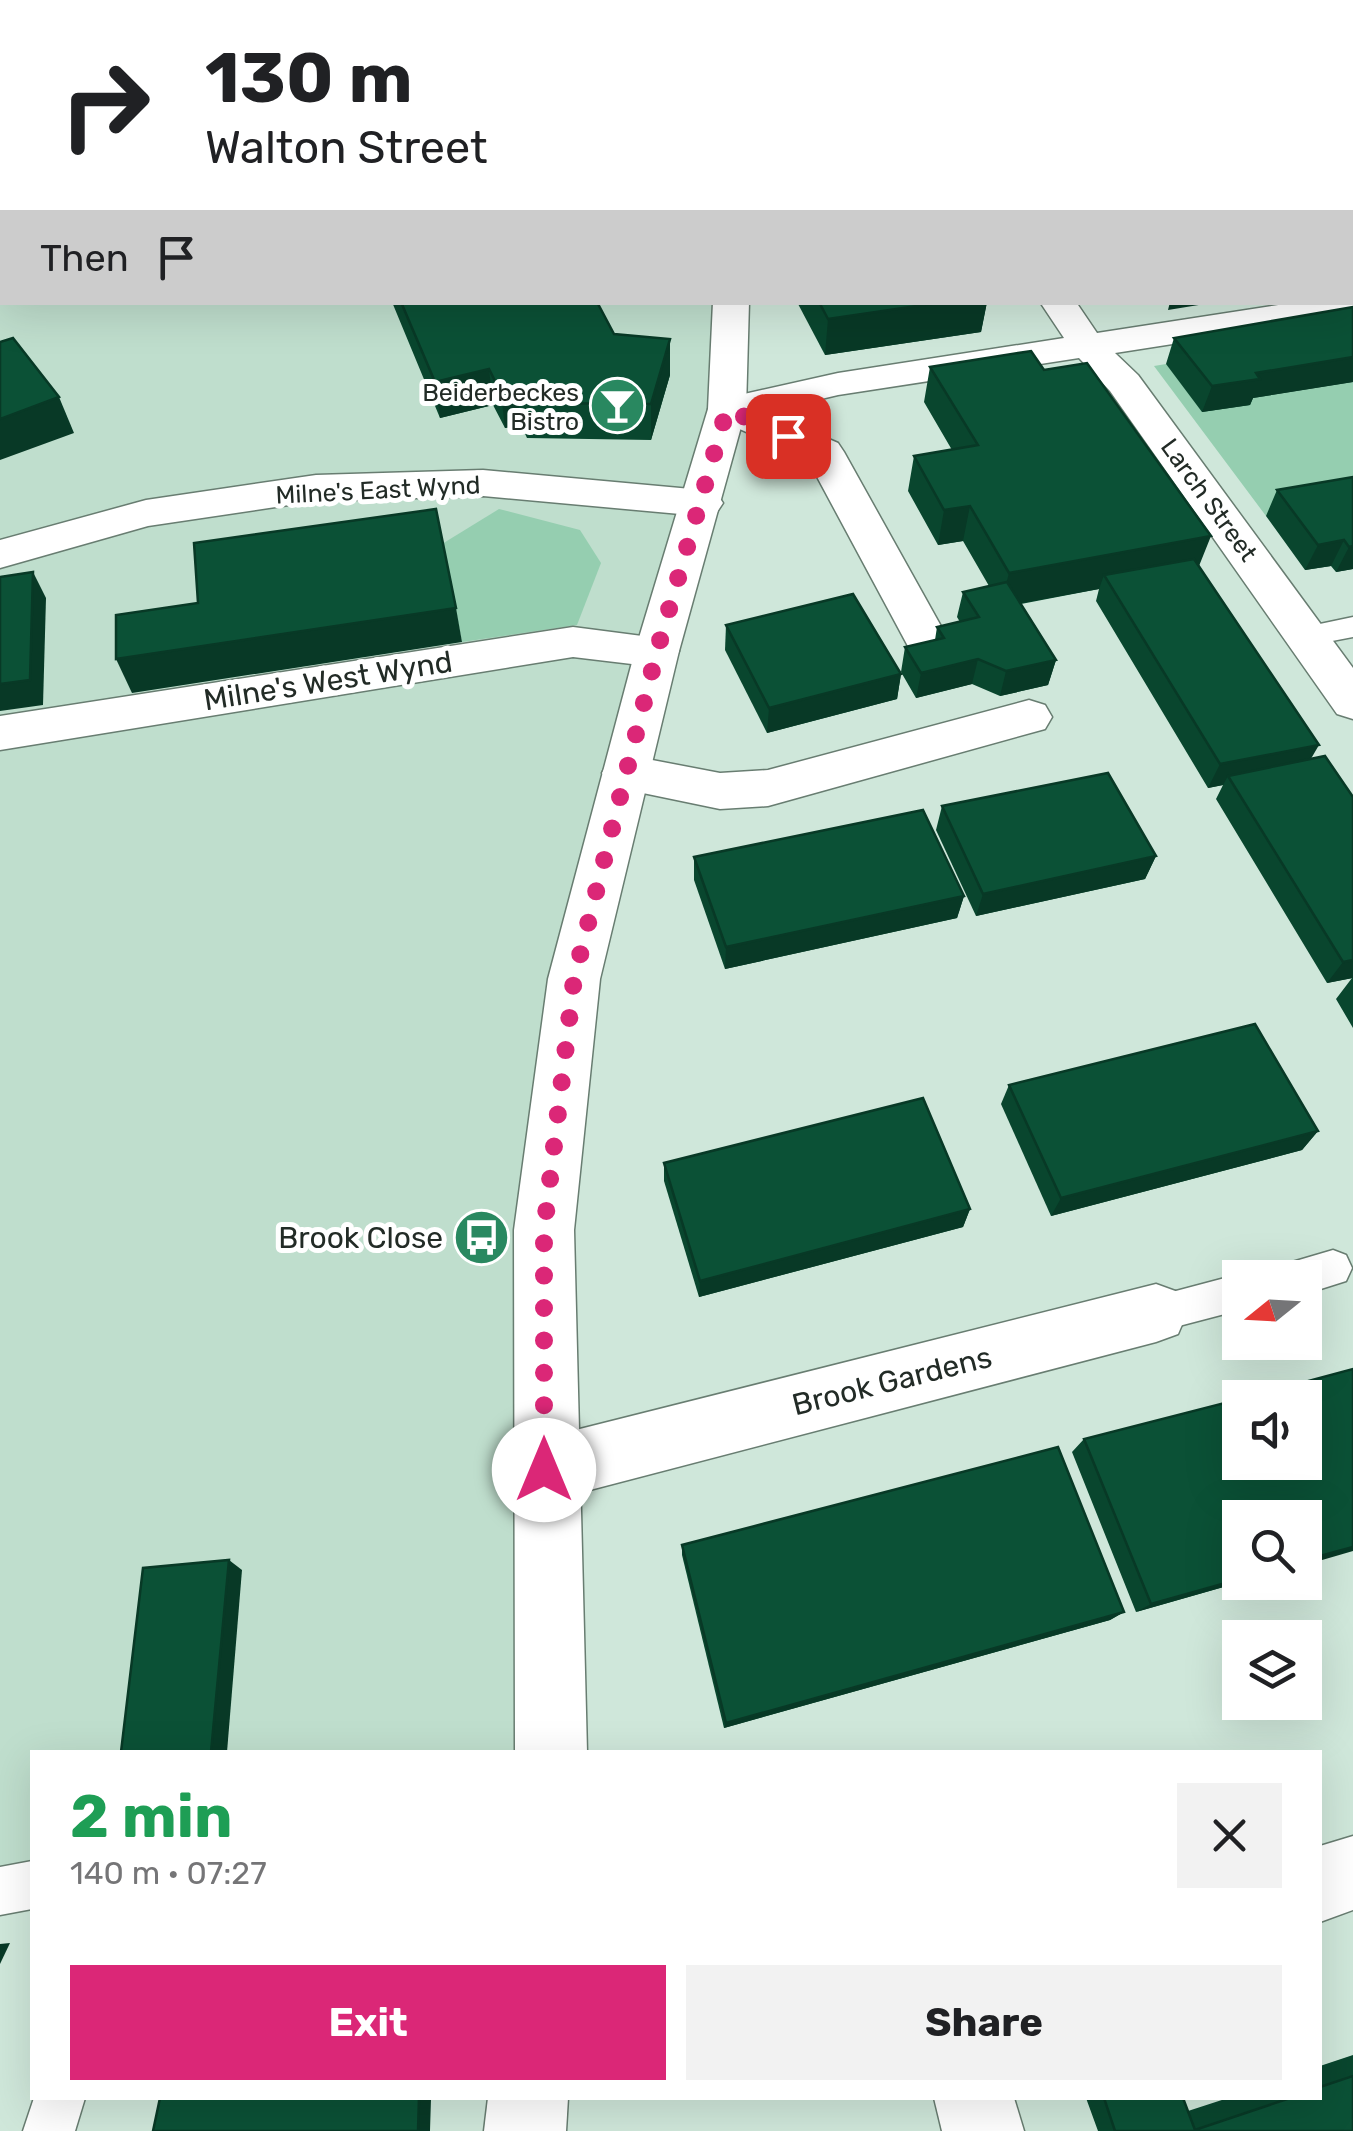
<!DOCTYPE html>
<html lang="en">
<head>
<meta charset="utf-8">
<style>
	:root { --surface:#fff; --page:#f2f2f2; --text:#202124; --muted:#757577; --accent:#db2777 }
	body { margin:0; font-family:Rubik,sans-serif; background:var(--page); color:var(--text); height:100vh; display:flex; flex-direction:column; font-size:38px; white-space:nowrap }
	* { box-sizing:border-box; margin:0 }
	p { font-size:32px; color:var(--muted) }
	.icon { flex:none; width:55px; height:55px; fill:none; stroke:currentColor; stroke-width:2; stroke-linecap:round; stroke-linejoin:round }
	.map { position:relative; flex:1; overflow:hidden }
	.panel { position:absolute; left:30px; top:1750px; width:1292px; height:350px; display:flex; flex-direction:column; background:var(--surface); border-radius:0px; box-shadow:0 10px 40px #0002 }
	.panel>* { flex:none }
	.top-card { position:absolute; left:0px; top:0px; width:1355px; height:305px; box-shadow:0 10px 40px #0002; background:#fff; color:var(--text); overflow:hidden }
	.needle { width:65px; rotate:252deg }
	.fabs { position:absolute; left:1222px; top:1260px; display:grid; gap:20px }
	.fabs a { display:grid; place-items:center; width:100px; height:100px; border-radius:0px; background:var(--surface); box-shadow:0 10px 40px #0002; font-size:50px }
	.pin { position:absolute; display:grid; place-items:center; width:85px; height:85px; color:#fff; margin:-42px; border-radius:20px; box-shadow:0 5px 15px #0006 }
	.me { position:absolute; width:110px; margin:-55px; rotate:0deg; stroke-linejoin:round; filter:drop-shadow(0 0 8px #0008) }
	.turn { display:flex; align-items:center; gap:35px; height:210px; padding:0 40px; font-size:45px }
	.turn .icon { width:130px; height:130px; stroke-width:2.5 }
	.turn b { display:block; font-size:70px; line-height:85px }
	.then { display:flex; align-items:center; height:95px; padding:0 40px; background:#0003; gap:20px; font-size:38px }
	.round { display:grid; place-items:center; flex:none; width:105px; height:105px; border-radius:0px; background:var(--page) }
	.headline { display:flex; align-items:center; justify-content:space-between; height:170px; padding:0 40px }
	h1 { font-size:60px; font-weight:700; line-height:75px; color:#1e9e55 }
	.cta { display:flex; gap:20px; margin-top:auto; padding:20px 40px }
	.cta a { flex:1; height:115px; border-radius:0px; background:var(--accent); color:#fff; font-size:40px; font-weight:700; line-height:115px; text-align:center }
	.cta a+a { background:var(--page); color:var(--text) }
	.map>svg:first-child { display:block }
</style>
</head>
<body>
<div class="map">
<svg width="1353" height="2131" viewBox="0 0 1353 2131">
	<rect width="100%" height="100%" fill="#cfe7da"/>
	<polygon fill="#bfdecd" points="0,0 671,2 2,2 2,302 731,303 727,409 574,979 544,1470 551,1752 32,1752 32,1885 0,1891"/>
	<g fill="#95ceb0">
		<polygon points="1166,364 1246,399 1353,382 1353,501 1266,516 1154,366"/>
		<polygon points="499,509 580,530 601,563 577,625 462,642 442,544"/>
	</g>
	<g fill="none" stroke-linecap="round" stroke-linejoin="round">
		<defs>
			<g id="service">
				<polygon points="33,0 51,0 52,2 34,2"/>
				<polygon points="1353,617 1353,637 1306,646 1292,636 1296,629"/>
				<polygon points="1333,1250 1346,1255 1352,1268 1346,1281 1305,1294 1305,1278 1277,1278 1282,1265"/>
				<polygon points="1240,1274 1249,1278 1240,1278 1240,1310 1156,1332 1142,1326 1137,1313 1142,1300"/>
				<polygon points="32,1861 32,1909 0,1915 0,1867"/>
				<polygon points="34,2098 85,2098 75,2131 23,2131"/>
			</g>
			<g id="minor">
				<polygon points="894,0 925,0 926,2 895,2"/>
				<rect x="1286" y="0" width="28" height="2"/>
				<polygon points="1353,294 1353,316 1115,353 1138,375 1353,668 1353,719 1337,714 1110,391 1079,358 838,395 766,412 838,443 844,452 947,637 941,648 925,652 909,648 808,460 713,417 708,409 713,401 838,373 1064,338 1040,302 1076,302 1097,333 1298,302 1352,302"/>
				<polygon points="483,470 702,490 717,494 723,503 717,512 702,516 483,496 316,501 148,526 0,568 0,540 146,500 316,475"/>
				<polygon points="573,627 673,640 679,651 673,662 657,667 573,657 0,750 0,716"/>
				<polygon points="1029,700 1045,705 1052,717 1045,729 768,806 720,809 609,786 602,773 609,760 626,755 720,773 768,770"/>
				<polygon points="1156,1284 1178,1292 1187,1313 1178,1334 1156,1342 544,1502 521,1493 512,1470 521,1447 544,1438"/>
				<polygon points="1353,1836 1353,1910 1320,1922 1320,1846"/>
				<polygon points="934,2098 1014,2098 1024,2131 942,2131"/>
			</g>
			<g id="tertiary">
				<polygon points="656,0 684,0 685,2 657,2"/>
				<polygon points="713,302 749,302 746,409 679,651 600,979 574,1230 587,1752 515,1752 514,1230 548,979 635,651 708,409"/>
				<polygon points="488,2098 568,2098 566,2131 484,2131"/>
			</g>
		</defs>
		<use href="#service" stroke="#687d71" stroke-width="3"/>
		<use href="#minor" stroke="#687d71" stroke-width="3"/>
		<use href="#tertiary" stroke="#687d71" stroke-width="3"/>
		<use href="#service" fill="#fff" fill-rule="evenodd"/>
		<use href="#minor" fill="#fff" fill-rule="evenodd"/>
		<use href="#tertiary" fill="#fff" fill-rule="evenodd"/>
	</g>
	<g fill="#09462e">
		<polygon points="750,0 835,0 834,2 753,2"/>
		<polygon points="919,0 1290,0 1293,2 918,2"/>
		<polygon points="392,302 597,302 614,334 670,339 670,375 651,440 527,438 521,425 505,428 493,405 440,418"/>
		<polygon points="797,302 987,302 981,332 825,355"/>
		<polygon points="1353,307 1353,382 1253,398 1250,405 1202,412 1166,364 1174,338"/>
		<polygon points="930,367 1044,370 1199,566 1311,759 1353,797 1353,1028 1336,999 1352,978 1327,983 1216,799 1223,785 1208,788 1096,601 1099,589 1021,604 1056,660 1048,685 1000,696 972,684 916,698 901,672 905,647 935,640 937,627 960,622 957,617 963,592 989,586 963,541 938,545 908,491 914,456 952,450 924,402"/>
		<polygon points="1353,477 1353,569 1336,572 1331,566 1305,570 1266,516 1277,490"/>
		<polygon points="726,625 901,674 897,699 767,733 725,650"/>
		<polygon points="942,806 1156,856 1145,879 976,916 936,830"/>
		<polygon points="694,857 964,896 957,918 725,969 694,880"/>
		<polygon points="1009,1085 1318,1131 1302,1150 1051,1216 1001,1104"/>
		<polygon points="664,1163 970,1209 963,1227 699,1297 664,1181"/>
		<polygon points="1084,1439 1240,1582 1241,1582 1136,1612 1072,1452"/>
		<polygon points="682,1545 1124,1612 1110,1620 724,1728 682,1555"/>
		<polygon points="1353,2055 1353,2131 1098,2131 1086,2098 1183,2098 1188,2111 1228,2098 1320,2098 1320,2066"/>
	</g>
	<g fill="#083926">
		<polygon points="805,0 835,0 834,2 793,2"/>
		<polygon points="1141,0 1215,0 1214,2 1120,2"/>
		<polygon points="2,97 2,136 0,137 0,98"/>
		<polygon points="944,302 987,302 981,332 825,355 828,319"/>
		<polygon points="1170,302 1217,302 1168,310"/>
		<polygon points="670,339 670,375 651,440 651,404"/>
		<polygon points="1353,357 1353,382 1253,398 1250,405 1202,412 1212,386 1256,373"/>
		<polygon points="489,369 493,405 440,418 435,382"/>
		<polygon points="517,390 521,425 505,428 501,393"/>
		<polygon points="59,397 74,433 0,460 0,419"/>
		<polygon points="970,506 963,541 938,545 944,510"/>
		<polygon points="1211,536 1197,571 1104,575 1099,589 1000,607 1009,573"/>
		<polygon points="1344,540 1331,566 1305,570 1318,545"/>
		<polygon points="1353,546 1353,569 1336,572 1349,547"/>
		<polygon points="33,572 46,598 43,705 0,711 0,684"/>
		<polygon points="456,608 462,642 132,693 116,659"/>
		<polygon points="978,659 972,684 916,698 921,673"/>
		<polygon points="1056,660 1048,685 1000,696 1006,671"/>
		<polygon points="901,674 897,699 767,733 769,708"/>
		<polygon points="1319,745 1305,769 1228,776 1223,785 1208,788 1220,764"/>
		<polygon points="1156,856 1145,879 976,916 983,894"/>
		<polygon points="964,896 957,918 725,969 726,947"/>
		<polygon points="1353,960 1353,978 1327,983 1343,962"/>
		<polygon points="1318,1131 1302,1150 1051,1216 1061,1198"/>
		<polygon points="970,1209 963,1227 699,1297 700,1281"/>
		<polygon points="1353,1547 1353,1551 1305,1565 1305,1560"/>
		<polygon points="229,1560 242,1570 227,1752 211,1752"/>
		<polygon points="1240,1579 1241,1582 1136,1612 1151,1604"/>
		<polygon points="1124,1612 1110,1620 724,1728 726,1723"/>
		<polygon points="10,1943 0,1964 0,1944"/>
		<polygon points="419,2098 431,2098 430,2131 418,2131"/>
	</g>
	<g fill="#0b5136" stroke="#083926" stroke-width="2.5">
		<polygon points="63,0 521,0 523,2 64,2"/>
		<polygon points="536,0 627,0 629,2 537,2"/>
		<polygon points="780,0 805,0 793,2 783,2"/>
		<polygon points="927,0 1141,0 1120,2 929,2"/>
		<polygon points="1227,0 1290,0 1293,2 1229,2"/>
		<polygon points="0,24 2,27 2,97 0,98"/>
		<polygon points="1352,73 1353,73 1352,152"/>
		<polygon points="401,302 597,302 614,334 670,339 651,404 523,403 517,390 501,393 489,369 435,382"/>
		<polygon points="819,302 944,302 828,319"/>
		<polygon points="1353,307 1353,357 1256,373 1260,379 1212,386 1174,338"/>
		<polygon points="13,338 59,397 0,419 0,342"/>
		<polygon points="1031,351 1044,370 1087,363 1211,536 1009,573 970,506 944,510 914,456 978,445 930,367"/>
		<polygon points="1353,477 1353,546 1349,547 1344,540 1318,545 1277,490"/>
		<polygon points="436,509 456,608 116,659 116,615 198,603 194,543"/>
		<polygon points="1194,559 1319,745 1220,764 1104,575"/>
		<polygon points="33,572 30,680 0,684 0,577"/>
		<polygon points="1007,582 1056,660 1006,671 978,659 921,673 905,647 944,638 937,627 979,617 963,592"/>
		<polygon points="853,594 901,674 769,708 726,625"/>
		<polygon points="1325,756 1353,797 1353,960 1343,962 1228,776"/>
		<polygon points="1108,773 1156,856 983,894 942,806"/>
		<polygon points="923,810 964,896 726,947 694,857"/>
		<polygon points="1255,1024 1318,1131 1061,1198 1009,1085"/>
		<polygon points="923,1098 970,1209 700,1281 664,1163"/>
		<polygon points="1353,1369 1353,1547 1305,1560 1305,1518 1240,1518 1240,1579 1151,1604 1084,1439 1240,1399 1240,1462 1305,1462 1305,1398 1245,1398"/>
		<polygon points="1058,1447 1124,1612 726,1723 682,1545"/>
		<polygon points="229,1560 211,1752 121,1752 143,1568"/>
		<polygon points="1353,2076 1353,2131 1115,2131 1104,2098 1183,2098 1195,2130 1290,2098 1320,2098 1320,2087"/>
		<polygon points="160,2098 419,2098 418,2131 153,2131"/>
	</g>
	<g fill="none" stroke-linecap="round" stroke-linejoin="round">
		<polyline stroke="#db2777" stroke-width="18" stroke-dasharray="0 32.4" points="544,1470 544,1230 574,979 657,651 727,409 788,436"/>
	</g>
	<defs>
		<symbol id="bar-disc" viewBox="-11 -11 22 22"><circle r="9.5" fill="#298860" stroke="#fff"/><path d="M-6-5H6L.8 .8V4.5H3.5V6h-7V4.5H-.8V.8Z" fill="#fff"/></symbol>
		<symbol id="bus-disc" viewBox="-11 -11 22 22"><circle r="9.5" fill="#298860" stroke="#fff"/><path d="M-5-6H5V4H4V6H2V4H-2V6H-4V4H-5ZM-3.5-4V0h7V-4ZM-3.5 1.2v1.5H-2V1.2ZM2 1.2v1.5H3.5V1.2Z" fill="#fff"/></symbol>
	</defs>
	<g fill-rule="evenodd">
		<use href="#bar-disc" x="586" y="374" width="63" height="63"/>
		<use href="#bus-disc" x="450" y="1206" width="63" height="63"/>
	</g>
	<g text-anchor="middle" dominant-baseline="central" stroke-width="10" stroke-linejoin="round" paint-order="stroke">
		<g font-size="25" fill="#222b26" stroke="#fff" text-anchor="end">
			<text x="579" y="392">Beiderbeckes<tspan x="579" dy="29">Bistro</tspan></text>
		</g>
		<g font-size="25" fill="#222b26" stroke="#fff">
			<text transform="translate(378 490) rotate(-3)">Milne's East Wynd</text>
			<text transform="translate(1209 500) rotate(54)">Larch Street</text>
		</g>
		<g font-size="30" fill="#222b26" stroke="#fff">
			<text transform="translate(328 681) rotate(-9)">Milne's West Wynd</text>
			<text transform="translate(892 1381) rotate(-14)">Brook Gardens</text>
		</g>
		<g font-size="30" fill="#222b26" stroke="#fff" text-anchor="end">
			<text x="443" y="1238">Brook Close</text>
		</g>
	</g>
</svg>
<div class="fabs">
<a><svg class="needle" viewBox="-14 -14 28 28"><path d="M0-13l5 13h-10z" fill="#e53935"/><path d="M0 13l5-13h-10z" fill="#757577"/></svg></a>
<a><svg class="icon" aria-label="sound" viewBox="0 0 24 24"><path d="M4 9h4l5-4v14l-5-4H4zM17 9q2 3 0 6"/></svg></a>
<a><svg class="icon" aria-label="search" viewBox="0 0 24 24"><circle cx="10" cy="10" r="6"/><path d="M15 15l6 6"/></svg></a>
<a><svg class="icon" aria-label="layers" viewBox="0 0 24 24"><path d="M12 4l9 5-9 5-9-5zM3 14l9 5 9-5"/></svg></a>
</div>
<div class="pin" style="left:788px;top:436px;background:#d93025"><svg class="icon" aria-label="arrive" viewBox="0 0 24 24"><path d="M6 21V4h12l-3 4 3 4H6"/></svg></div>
<svg class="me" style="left:544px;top:1470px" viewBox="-20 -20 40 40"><circle r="19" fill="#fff"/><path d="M0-13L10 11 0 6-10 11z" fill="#db2777"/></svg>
<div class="top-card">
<div class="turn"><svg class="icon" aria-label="right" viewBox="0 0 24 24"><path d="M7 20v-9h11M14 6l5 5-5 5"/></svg><div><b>130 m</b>Walton Street</div></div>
<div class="then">Then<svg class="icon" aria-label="arrive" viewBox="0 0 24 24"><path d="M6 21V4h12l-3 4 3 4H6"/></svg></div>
</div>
<section class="panel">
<div class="headline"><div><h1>2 min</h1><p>140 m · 07:27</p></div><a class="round"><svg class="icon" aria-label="close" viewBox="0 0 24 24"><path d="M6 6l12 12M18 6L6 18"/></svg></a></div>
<div class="cta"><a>Exit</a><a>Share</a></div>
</section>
</div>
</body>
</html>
